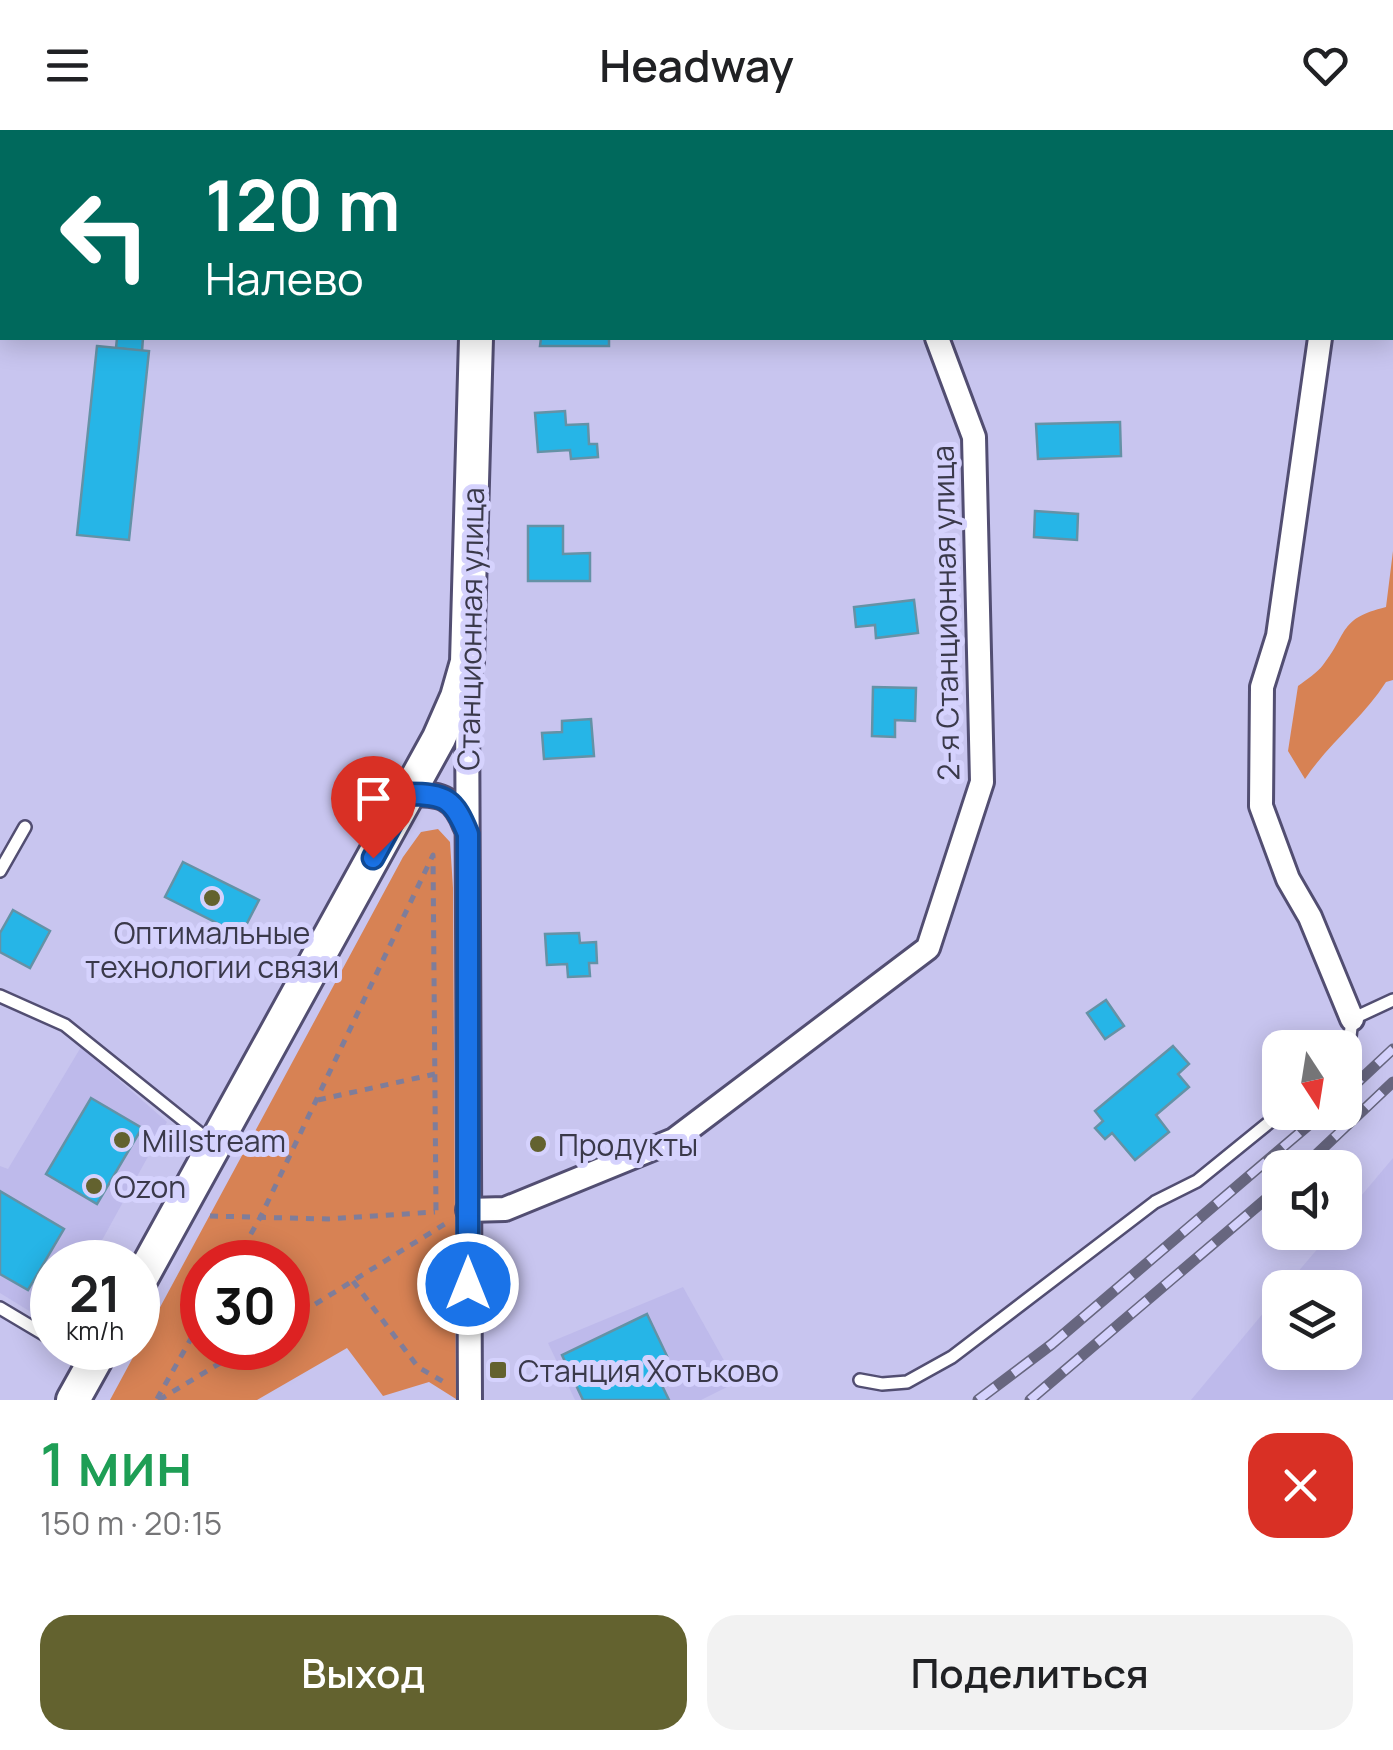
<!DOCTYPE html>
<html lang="ru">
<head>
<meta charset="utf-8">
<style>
	:root { --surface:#fff; --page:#f2f2f2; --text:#202124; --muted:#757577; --accent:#63622f }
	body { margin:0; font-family:Manrope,sans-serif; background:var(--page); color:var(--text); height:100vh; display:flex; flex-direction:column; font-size:38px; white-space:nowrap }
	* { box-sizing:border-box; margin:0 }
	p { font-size:32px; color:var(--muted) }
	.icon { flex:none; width:55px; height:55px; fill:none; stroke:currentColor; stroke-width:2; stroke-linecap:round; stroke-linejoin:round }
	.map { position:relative; height:1270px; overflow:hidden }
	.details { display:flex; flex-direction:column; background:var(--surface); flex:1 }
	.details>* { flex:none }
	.top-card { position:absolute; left:0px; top:0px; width:1395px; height:210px; box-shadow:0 5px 25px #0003; background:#00695c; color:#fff; overflow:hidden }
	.needle { width:65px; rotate:168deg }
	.controls { position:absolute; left:1262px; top:900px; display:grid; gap:20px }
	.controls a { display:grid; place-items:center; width:100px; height:100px; border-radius:20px; background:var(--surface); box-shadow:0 5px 25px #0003; font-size:50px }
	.speed { position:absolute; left:30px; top:1110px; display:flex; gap:20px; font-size:50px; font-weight:700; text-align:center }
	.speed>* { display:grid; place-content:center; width:130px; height:130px; border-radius:50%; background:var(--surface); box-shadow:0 5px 25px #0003; line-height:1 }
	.speed small { font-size:25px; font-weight:400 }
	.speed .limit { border:15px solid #d22; background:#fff; color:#111 }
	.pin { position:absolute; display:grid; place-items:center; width:85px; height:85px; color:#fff; margin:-102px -42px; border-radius:50% 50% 50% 0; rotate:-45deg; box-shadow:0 0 10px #0007 }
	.pin .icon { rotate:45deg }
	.me { position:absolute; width:110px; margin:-55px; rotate:0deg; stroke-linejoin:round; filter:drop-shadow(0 0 8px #0008) }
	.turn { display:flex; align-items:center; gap:35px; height:210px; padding:0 40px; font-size:45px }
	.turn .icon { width:130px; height:130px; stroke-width:2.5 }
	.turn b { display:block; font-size:70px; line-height:85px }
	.round { display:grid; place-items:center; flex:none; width:105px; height:105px; border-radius:30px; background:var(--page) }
	.headline { display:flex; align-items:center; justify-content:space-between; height:170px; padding:0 40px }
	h1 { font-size:60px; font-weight:600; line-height:75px; color:#1e9e55 }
	.button { display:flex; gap:20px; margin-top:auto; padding:20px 40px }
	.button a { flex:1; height:115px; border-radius:30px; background:var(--accent); color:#fff; font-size:40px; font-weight:600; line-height:115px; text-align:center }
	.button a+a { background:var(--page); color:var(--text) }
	header { display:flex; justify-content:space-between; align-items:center; height:130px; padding:0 40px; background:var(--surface); font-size:45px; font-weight:600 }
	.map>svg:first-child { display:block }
</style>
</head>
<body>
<header><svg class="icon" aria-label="menu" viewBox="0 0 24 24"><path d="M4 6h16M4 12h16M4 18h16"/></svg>Headway<svg class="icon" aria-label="heart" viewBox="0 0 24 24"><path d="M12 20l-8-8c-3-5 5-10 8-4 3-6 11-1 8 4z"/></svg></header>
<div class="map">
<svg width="1393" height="1270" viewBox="0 0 1393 1270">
	<rect width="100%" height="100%" fill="#c8c5ef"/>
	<g fill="#bebaeb">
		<polygon points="81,917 167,992 90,1132 52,1132 52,1195 0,1163 0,1036 8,1039"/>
		<polygon points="1393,1028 1393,1270 1191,1270 1280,1163 1280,1222 1345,1222 1345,1158 1285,1157 1331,1103 1345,1102 1345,1085"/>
		<polygon points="683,1157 726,1234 733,1254 701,1270 575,1270 548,1213"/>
	</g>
	<g fill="#d78254" fill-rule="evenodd">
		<path d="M1393,421V550L1386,552C1363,588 1329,613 1305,649L1288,621L1298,556C1306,550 1317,543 1323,535C1349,502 1338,489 1386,477Z"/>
		<path d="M438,699L450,712L453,758L456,1269L429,1252L383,1266L347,1218L257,1270H110L403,727L421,702ZM288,1132V1218H202V1132Z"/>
	</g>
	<g fill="#26b5e7" stroke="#6492a6" stroke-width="2.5">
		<polygon points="117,208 143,208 142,221 116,218"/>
		<polygon points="541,208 609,208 609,216 540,216"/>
		<polygon points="97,216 149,221 129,410 77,405"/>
		<polygon points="565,281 566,295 588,294 589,314 597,314 598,327 571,329 570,320 538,322 535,283"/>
		<polygon points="1120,292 1121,326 1038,329 1036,294"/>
		<polygon points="1035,381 1078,384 1077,410 1034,407"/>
		<polygon points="528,396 563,396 563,424 590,423 590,451 528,451"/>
		<polygon points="914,470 918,503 876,508 875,495 856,497 854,477"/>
		<polygon points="873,557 916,558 915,591 895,590 895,607 872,606"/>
		<polygon points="591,589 594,626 544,629 542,603 562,602 562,591"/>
		<polygon points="183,732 259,770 241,805 165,767"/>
		<polygon points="13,780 50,801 30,838 0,822 0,803"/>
		<polygon points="579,803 580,813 596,812 597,833 589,833 590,846 568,847 567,834 547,835 545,804"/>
		<polygon points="1106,870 1124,896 1105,909 1087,883"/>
		<polygon points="1173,916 1189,934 1178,944 1189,957 1156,985 1169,1002 1135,1030 1112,1003 1105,1009 1095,998 1103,991 1095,981"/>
		<polygon points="91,968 142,998 97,1074 46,1044"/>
		<polygon points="0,1061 64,1099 28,1160 0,1144"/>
		<polygon points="647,1184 667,1226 651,1233 669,1270 583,1270 562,1225"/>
	</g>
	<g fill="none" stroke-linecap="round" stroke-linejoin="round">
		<defs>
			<g id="lane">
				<polyline points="0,741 25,697"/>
				<polyline points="0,866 65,895 213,1014"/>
				<polyline points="1345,918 1349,915 1352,889 1393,870"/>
				<polyline points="0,1178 52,1209"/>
				<polyline points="68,1218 90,1231"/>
				<polyline points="860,1250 882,1254 907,1252 952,1227 1155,1072 1197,1051 1282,982"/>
			</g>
			<g id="street">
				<polyline points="860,0 861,2"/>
				<polyline points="486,2 487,0"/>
				<polyline points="1359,2 1359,0"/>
				<polyline points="1320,208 1278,506 1262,557 1261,676 1288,749 1310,787 1352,889"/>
				<polyline points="467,556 470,1270"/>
				<path d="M409,664C439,664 453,665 465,696"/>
				<polyline points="468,1080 505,1079 674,1010 928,818 982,652 974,307 937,208"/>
			</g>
			<g id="secondary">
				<polyline points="256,0 262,2"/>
				<polyline points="138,1154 439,608 457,567 467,532 476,208"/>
				<polyline points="73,1270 102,1218"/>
			</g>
		</defs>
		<use href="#lane" stroke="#524e72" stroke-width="16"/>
		<use href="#street" stroke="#524e72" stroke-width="28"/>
		<use href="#secondary" stroke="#524e72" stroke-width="38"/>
		<g stroke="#7f7d9a" stroke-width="5" stroke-dasharray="8 8" stroke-linecap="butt">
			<polyline points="318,970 435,944"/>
			<polyline points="210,1086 328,1089 435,1082"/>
			<polyline points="235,1132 261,1086 433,725 436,1082"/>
			<polyline points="353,1151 418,1237 449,1255"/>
			<polyline points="288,1191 448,1092"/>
			<polyline points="157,1269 202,1189"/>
			<polyline points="159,1270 245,1218"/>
		</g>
		<use href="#lane" stroke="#fff" stroke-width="11"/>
		<use href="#street" stroke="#fff" stroke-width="22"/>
		<use href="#secondary" stroke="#fff" stroke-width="32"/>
		<defs>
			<g id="rail">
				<polyline points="1345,964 1393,919"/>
				<polyline points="1302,1038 1393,952"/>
				<polyline points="978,1270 1052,1214 1324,982"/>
				<polyline points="1030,1270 1280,1057"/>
			</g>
		</defs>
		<use href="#rail" stroke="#67667f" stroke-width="11"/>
		<use href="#rail" stroke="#d5d2fd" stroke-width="8" stroke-dasharray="22" stroke-linecap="butt"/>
	</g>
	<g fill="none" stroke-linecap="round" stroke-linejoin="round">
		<defs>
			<path id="route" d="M373,728L408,664C446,664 454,669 468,704V1154"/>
		</defs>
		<use href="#route" stroke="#114b97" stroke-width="25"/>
		<use href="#route" stroke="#1a73e8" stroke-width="18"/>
	</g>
	<g fill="#63622f" stroke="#d5d2fd" stroke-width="4">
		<circle cx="212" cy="768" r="10"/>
		<circle cx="122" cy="1010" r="10"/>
		<circle cx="538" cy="1014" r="10"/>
		<circle cx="94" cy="1056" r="10"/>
		<rect x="488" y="1230" width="20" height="20" rx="5"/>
	</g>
	<g text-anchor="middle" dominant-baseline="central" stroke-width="10" stroke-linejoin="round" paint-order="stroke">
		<g font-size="30" fill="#3a394a" stroke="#d5d2fd">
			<text transform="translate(945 483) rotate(-91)">2-я Станционная улица</text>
			<text transform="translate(470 499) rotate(-89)">Станционная улица</text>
		</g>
		<g font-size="30" fill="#3a394a" stroke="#d5d2fd" text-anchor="start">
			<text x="212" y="802" text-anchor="middle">Оптимальные<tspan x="212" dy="34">технологии связи</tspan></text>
			<text x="142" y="1010">Millstream</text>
			<text x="558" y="1014">Продукты</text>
			<text x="114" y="1056">Ozon</text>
			<text x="518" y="1240">Станция Хотьково</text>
		</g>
	</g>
</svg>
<div class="controls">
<a><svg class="needle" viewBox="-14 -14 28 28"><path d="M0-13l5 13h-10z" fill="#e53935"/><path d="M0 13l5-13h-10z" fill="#757577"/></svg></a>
<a><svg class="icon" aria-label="sound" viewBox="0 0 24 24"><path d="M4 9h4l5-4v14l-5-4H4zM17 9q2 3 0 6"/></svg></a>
<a><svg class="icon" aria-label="layers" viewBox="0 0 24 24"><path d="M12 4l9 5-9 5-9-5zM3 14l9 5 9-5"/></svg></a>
</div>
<div class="speed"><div>21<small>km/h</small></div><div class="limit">30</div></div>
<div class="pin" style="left:373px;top:728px;background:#d93025"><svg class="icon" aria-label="arrive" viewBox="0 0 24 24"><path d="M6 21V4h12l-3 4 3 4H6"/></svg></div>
<svg class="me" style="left:468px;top:1154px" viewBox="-20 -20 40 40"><circle r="17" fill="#1a73e8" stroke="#fff" stroke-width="3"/><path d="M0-11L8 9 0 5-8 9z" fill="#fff"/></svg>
<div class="top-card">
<div class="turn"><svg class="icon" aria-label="left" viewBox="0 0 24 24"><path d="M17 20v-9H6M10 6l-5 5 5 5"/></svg><div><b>120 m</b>Налево</div></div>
</div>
</div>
<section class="details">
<div class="headline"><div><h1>1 мин</h1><p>150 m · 20:15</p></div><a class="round" style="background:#d93025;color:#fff"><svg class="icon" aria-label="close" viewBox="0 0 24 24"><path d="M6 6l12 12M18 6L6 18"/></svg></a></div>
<div class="button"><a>Выход</a><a>Поделиться</a></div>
</section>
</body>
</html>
